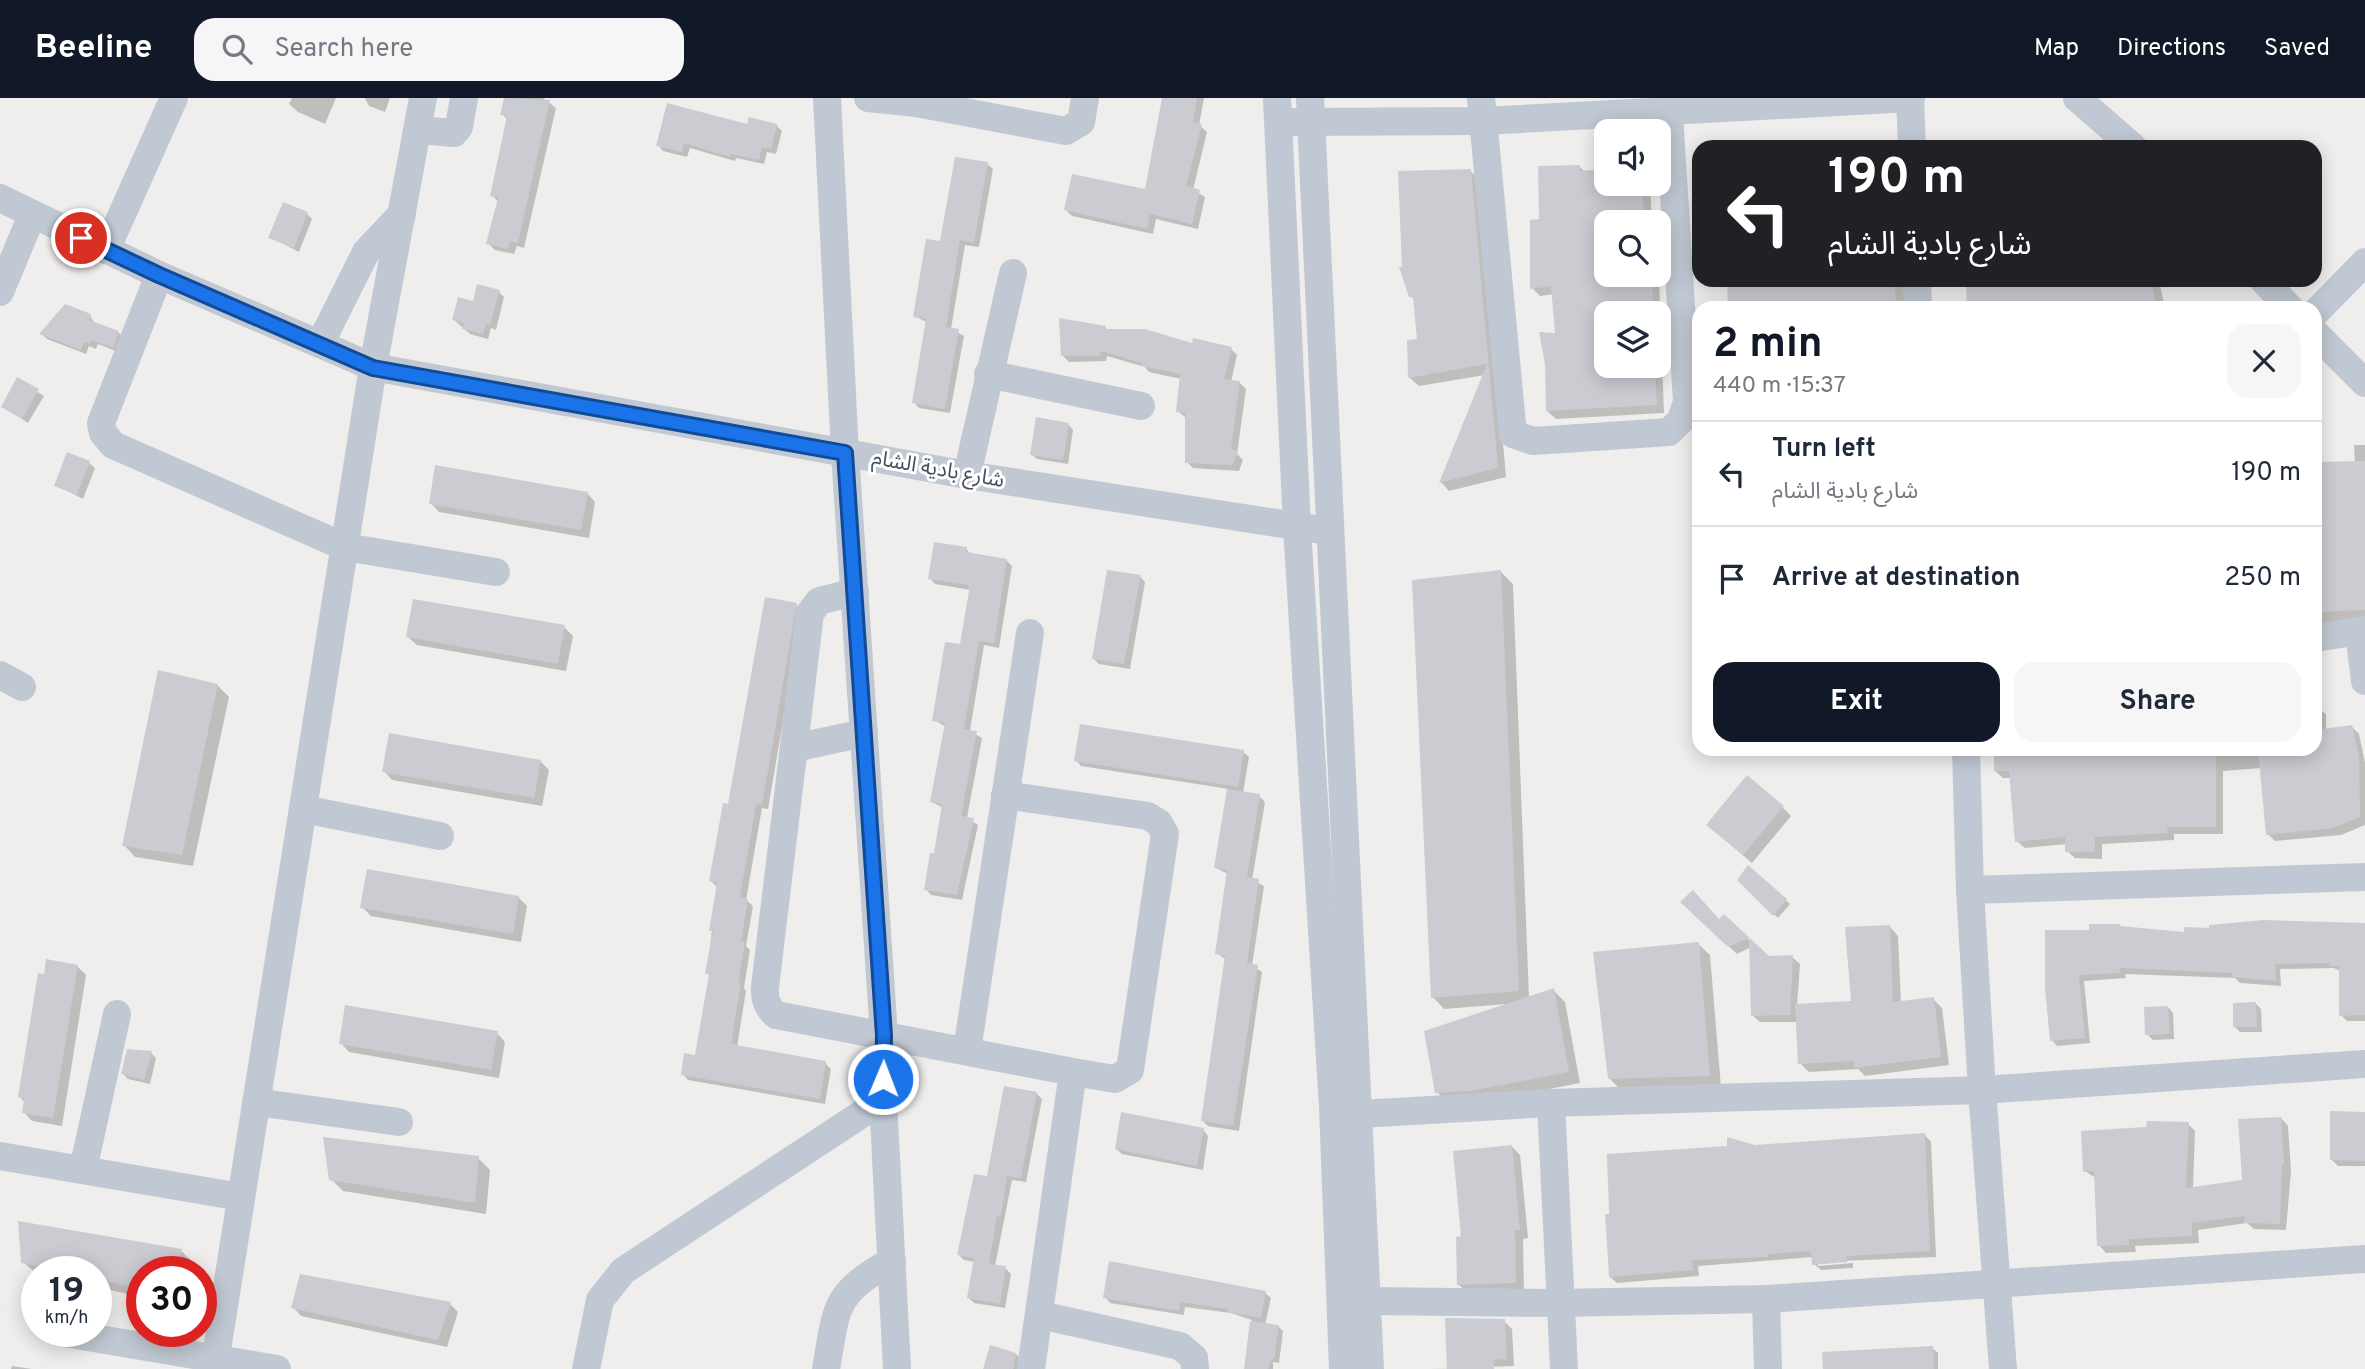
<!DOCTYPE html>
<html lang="en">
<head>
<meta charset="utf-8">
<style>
	:root { --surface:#fff; --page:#f6f6f7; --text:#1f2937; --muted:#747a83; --line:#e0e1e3; --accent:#111827 }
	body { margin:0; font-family:Overpass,"Noto Sans Arabic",sans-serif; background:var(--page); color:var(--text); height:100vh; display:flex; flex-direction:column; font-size:26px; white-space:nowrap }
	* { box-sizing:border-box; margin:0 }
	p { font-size:23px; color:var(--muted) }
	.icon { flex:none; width:38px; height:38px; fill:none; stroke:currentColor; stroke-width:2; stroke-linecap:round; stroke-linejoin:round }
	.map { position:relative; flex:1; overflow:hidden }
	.side { position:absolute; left:1692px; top:203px; width:630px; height:455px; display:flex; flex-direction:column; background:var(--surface); border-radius:21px; box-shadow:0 4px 18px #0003 }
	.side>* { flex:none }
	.top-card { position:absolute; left:1692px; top:42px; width:630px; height:147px; border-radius:21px; box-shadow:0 4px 18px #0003; background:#202124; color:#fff; overflow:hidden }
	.controls { position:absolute; left:1594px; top:21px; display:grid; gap:14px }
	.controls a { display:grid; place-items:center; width:77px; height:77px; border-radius:14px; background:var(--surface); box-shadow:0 4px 18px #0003; font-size:35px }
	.speed { position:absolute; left:21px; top:1158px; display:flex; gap:14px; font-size:35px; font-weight:700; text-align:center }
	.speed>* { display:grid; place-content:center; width:91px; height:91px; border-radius:50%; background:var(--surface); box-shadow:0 4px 18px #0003; line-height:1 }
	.speed small { font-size:18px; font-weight:400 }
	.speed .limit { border:10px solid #d22; background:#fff; color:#111 }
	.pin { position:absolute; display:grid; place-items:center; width:60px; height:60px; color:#fff; margin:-30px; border:4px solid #fff; border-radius:50%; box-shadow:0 2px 7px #0007 }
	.me { position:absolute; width:77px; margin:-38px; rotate:1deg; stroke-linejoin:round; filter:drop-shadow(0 0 5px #0008) }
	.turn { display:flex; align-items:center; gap:24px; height:147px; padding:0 21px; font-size:32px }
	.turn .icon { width:91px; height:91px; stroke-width:2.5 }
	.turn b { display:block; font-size:49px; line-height:60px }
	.round { display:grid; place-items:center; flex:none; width:74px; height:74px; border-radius:21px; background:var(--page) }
	.headline { display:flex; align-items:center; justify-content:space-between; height:119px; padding:0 21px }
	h1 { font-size:42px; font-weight:700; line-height:52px; color:var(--accent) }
	.primary-button { display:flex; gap:14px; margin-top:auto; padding:14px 21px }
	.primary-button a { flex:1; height:80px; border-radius:21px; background:var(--accent); color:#fff; font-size:28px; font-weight:700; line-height:80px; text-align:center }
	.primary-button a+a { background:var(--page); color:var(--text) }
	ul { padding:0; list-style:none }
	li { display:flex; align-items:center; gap:21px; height:105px; padding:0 21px; border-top:2px solid var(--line) }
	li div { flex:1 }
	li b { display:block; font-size:26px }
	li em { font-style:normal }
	header { display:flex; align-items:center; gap:42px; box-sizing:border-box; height:98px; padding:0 35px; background:var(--accent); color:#fff }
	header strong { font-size:33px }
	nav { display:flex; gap:38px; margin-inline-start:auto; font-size:24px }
	.search { width:490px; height:63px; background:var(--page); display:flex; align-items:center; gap:18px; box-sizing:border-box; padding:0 24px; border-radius:21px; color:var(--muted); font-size:26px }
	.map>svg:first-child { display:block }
</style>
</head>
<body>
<header>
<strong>Beeline</strong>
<div class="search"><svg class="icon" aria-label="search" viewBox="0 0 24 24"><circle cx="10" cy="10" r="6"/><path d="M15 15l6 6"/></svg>Search here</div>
<nav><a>Map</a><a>Directions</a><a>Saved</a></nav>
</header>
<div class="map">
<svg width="2365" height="1271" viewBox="0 0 2365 1271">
	<rect width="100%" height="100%" fill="#f0eded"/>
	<g fill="#0003" fill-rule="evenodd">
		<polygon points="292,0 336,0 325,26 298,14 289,6"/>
		<polygon points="365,0 390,0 385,14 369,8"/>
		<polygon points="506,0 543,0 556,10 524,150 517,148 514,156 495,152 488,145 498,104 492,97 508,22 502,16"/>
		<polygon points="1164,0 1204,0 1199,27 1207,34 1193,92 1205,99 1198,131 1156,121 1153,136 1072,118 1066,112 1146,93"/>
		<polygon points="776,27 782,33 776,56 767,54 764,66 736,60 735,63 690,50 687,59 663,53 658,47 748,28"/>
		<polygon points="987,66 993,71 979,149 965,147 951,231 964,238 950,315 919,310 914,304 928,225 915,218 942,145"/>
		<path d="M1579,68L1585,74L1606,73V86H1650L1652,124H1606V177H1659L1664,315L1556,321L1547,313L1557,237L1554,196L1540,198L1532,190L1541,122ZM1606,215H1659V268H1606Z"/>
		<polygon points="1470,73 1480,82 1506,379 1449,393 1441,384 1485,277 1419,288 1409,279 1419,243 1415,202 1411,198"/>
		<polygon points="307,116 312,121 299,154 270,139"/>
		<polygon points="1729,182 1906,182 1907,210 1730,210"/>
		<polygon points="1967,182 2159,182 2165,210 1969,210"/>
		<polygon points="499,194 504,199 496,232 491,230 488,241 470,236 454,222 474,205"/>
		<polygon points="66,208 90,218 95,226 118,234 124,240 118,254 98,246 96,251 89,248 86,256 47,241 42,236"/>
		<polygon points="1105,229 1108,233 1231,251 1237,257 1231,284 1240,285 1246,291 1237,356 1243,362 1239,373 1193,370 1187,364 1186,320 1178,313 1181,281 1149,274 1145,269 1107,258 1106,263 1069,264 1063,258"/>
		<polygon points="18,282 44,298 28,325 3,308"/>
		<polygon points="1068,326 1073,332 1068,366 1037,361 1031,356"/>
		<polygon points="2354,347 2365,347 2365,523 2315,526 2315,366 2355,365"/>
		<polygon points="89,365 95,370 83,401 56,387"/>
		<polygon points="587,395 595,404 589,440 439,414 431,405"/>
		<polygon points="966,451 972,457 1006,462 1012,468 999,550 984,547 970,633 982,640 967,720 978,727 962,802 931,797 926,791 936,757 943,710 932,704 946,629 934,622 961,548 971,492 935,486 930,480"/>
		<polygon points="1501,474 1513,486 1529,900 1553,892 1565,904 1580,985 1484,1004 1449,1006 1437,994 1507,906 1444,911 1433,899"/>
		<polygon points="1140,479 1145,484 1130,571 1099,566 1093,560"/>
		<polygon points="796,507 802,513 768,711 762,710 746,802 753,808 746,848 750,852 744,890 746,893 737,949 825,965 831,971 825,1006 688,982 683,976 696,959 710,878 707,875 717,789 711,783 730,708"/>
		<polygon points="564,529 573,538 566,573 417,547 408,539"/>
		<polygon points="217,587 229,599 193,768 135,759 124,747"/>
		<polygon points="2315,609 2326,616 2326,632 2352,629 2359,636 2365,665 2365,727 2341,737 2275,743 2268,736 2261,670 2223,673 2223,736 2174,736 2174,742 2102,746 2102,761 2075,760 2067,753 2067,746 2025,750 2017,743 2011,680 2003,680 1995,673 1996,651 2315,651"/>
		<polygon points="1243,654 1249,659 1243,695 1259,698 1265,704 1252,782 1264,788 1252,868 1262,874 1239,1033 1208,1028 1202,1022 1226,862 1217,855 1228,776 1216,770 1229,691 1081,668 1076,662"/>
		<polygon points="540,663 549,672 542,708 392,682 384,673"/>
		<polygon points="1782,709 1791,718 1752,765 1717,735"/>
		<polygon points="1748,769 1790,806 1778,820 1739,782"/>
		<polygon points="518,799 527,808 521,844 371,818 362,809"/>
		<polygon points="1682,804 1720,823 1724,819 1768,860 1792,859 1800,866 1797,908 1853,905 1890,829 1898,838 1901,905 1933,901 1942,910 1949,967 1865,978 1858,971 1809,974 1800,965 1798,924 1760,924 1752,917 1751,849 1737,856"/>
		<polygon points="2119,827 2122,830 2186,835 2365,827 2365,923 2347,923 2341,917 2340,873 2334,870 2280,871 2281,888 2240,885 2235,880 2125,876 2126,880 2084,883 2090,945 2057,948 2052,942 2090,834"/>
		<polygon points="1698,846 1710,857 1721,989 1621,992 1609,980"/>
		<polygon points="77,868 86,877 62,1028 32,1023 24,1014 25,1005 20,999 46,878"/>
		<polygon points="2256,906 2261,911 2262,934 2240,934 2235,929"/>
		<polygon points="2168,909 2173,915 2174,941 2153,942 2147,936"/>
		<polygon points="497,935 505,944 499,980 349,954 341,945"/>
		<polygon points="151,955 156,960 150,986 128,981 123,976"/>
		<polygon points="1036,995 1042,1001 1026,1084 1012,1082 995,1168 1005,1170 1011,1176 1005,1210 974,1205 969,1200 975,1164 964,1162 959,1157 989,1080"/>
		<polygon points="2365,1015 2365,1068 2338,1068 2332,1062"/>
		<polygon points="2281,1020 2288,1028 2291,1073 2286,1132 2254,1131 2247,1125 2198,1132 2199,1145 2135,1148 2136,1154 2106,1155 2099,1147 2096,1080 2085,1073 2188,1026 2195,1033 2193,1091 2243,1084"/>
		<polygon points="1203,1032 1208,1038 1203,1072 1122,1056 1116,1051"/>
		<polygon points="1925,1037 1931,1044 1936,1159 1818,1164 1818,1168 1853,1165 1853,1170 1821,1172 1814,1166 1814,1159 1698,1168 1699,1178 1617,1185 1610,1179 1755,1049"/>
		<polygon points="1512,1049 1520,1057 1528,1140 1523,1141 1524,1193 1468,1195 1459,1187 1463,1140"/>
		<polygon points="478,1060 490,1072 486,1116 343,1093 331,1081"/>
		<polygon points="181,1153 193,1164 190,1174 142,1174 142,1199 96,1189 96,1174 37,1176 23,1164"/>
		<polygon points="1265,1195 1271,1200 1265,1227 1278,1228 1283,1233 1279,1265 1273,1264 1273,1271 1245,1271 1252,1222 1231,1215 1185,1209 1184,1217 1110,1205 1105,1199"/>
		<polygon points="450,1206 458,1214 447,1249 301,1218 293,1209"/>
		<polygon points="1504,1223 1512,1231 1514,1268 1428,1271 1449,1270"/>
		<polygon points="1932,1250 1938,1255 1938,1271 1824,1271"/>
		<polygon points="1016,1256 1024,1265 1023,1271 985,1271"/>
		<polygon points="12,1268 32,1271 11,1271"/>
	</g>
	<g fill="#caccd2">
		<polygon points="504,0 550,2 518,145 510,143 508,151 486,146 498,100 490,98 507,18 500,17"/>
		<polygon points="1162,0 1197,0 1193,24 1202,26 1186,88 1200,92 1192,126 1150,116 1147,131 1064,112 1072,76 1145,91"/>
		<polygon points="667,5 747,26 749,19 777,26 771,51 762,49 759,62 731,56 730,59 684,45 682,54 656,48"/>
		<polygon points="955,59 988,64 974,145 960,142 946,229 959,231 945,311 912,305 926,221 913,219 926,141 940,143"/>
		<polygon points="1580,67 1580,73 1606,71 1606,86 1642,86 1644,124 1606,124 1606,177 1652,177 1653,215 1606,215 1606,268 1655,268 1657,307 1546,313 1545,266 1539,234 1555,235 1551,188 1530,191 1530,122 1539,121 1538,68"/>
		<polygon points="1471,71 1498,370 1439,385 1487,266 1408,280 1407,242 1417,241 1413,199 1409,199 1399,169 1402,169 1398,73"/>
		<polygon points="283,104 308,114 294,150 268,140"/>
		<polygon points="1727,182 1895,182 1896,210 1728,210"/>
		<polygon points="1966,182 2151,182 2157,210 1967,210"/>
		<polygon points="477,186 500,192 490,227 486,226 483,236 462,231 464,225 452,222 458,199 473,203"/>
		<polygon points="65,206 91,216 89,222 119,233 113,250 92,242 90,246 84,244 81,252 39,236"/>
		<polygon points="1059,220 1106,228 1105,231 1145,231 1192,245 1193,240 1232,249 1224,281 1240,283 1231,351 1238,354 1232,367 1185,365 1185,315 1176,314 1180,276 1141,268 1142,265 1101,253 1100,258 1061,258"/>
		<polygon points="17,279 39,291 22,321 1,309"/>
		<polygon points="1036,319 1069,325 1063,362 1030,357"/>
		<polygon points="67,354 90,363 77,397 54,388"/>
		<polygon points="2365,363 2365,512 2315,514 2315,364"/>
		<polygon points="435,367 588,394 581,432 429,406"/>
		<polygon points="934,444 967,449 966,454 1007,461 994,545 979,543 964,631 977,633 961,718 974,720 957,797 924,792 930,755 934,755 942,706 930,704 945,625 932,623 945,544 960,546 969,493 968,487 928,481"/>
		<polygon points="1107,472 1141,477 1124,566 1092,561"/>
		<polygon points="1501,472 1519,893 1431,900 1412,482"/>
		<polygon points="765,499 797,505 762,707 756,706 740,799 748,801 741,843 745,844 738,885 741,885 731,946 826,963 820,1001 681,977 684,955 695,957 709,876 705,876 713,833 709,833 717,785 709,783 723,705 728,706"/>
		<polygon points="413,501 565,527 558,566 406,539"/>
		<polygon points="158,572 218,586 182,757 122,748"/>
		<polygon points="1080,626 1244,652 1238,689 1074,663"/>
		<polygon points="2352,627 2359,658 2360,719 2333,730 2266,737 2258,651 2315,651 2315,632"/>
		<polygon points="389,635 541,662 534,700 382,674"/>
		<polygon points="1994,651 2216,651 2216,729 2167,729 2168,735 2095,739 2095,754 2065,754 2065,739 2015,744 2009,673 1994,673"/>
		<polygon points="1747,677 1784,708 1743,757 1706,727"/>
		<polygon points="1227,691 1260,696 1247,779 1259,781 1247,865 1258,867 1233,1028 1201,1023 1225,858 1215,856 1227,772 1214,770"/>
		<polygon points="1748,767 1787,801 1773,818 1737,782"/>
		<polygon points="367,771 519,798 513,836 360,810"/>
		<polygon points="1693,792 1719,821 1724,816 1769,858 1793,857 1790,917 1751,918 1749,840 1728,849 1680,804"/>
		<polygon points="2263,822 2365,825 2365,917 2339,918 2339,868 2329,868 2329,865 2275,866 2276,883 2232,879 2232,875 2120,870 2120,875 2079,877 2085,940 2050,943 2045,889 2045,832 2089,832 2089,826 2120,826 2120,828 2184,834 2184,829 2209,830 2209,827"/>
		<polygon points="1890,827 1893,904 1934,899 1941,959 1854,970 1854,963 1798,966 1795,906 1851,903 1845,829"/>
		<polygon points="1699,844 1710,978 1608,981 1593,854"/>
		<polygon points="46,861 78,867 53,1020 22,1015 24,1001 18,999 38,875 44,876"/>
		<polygon points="1554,890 1569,974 1471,993 1435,995 1424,933"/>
		<polygon points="2256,904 2257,929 2233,929 2233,905"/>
		<polygon points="345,907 498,933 491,972 339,946"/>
		<polygon points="2168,908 2170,936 2145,937 2144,909"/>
		<polygon points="127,951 152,953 144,982 121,976"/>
		<polygon points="1004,988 1037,994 1021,1080 1007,1078 1001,1119 997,1118 989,1166 1006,1168 1000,1206 967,1200 974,1160 957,1157 974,1076 987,1078"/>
		<polygon points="2330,1013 2365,1014 2365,1063 2330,1062"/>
		<polygon points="1121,1014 1204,1030 1197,1068 1115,1051"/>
		<polygon points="2281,1019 2284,1066 2282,1066 2280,1126 2244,1125 2245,1118 2192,1125 2192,1138 2129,1141 2129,1147 2097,1148 2094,1073 2083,1074 2081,1033 2146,1029 2147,1023 2189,1024 2186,1090 2242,1082 2238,1021"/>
		<polygon points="1925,1035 1930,1153 1847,1158 1847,1164 1812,1167 1811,1153 1768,1156 1768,1159 1692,1162 1693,1172 1609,1179 1605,1116 1609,1116 1607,1056 1727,1048 1727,1039 1755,1047"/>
		<polygon points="323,1039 479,1058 475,1105 329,1082"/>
		<polygon points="1512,1047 1520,1132 1515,1132 1516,1185 1457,1187 1456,1139 1461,1138 1453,1053"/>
		<polygon points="18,1123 182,1151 176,1174 142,1174 142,1191 96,1181 96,1174 64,1174 21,1165"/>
		<polygon points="1109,1163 1266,1193 1261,1220 1227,1214 1228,1211 1180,1204 1179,1213 1103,1200"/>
		<polygon points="300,1176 451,1204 438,1242 291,1210"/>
		<polygon points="1445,1220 1505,1221 1507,1261 1494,1262 1494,1271 1447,1271"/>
		<polygon points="1250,1223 1279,1227 1274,1261 1271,1261 1268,1271 1244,1271"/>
		<polygon points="990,1247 1016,1255 1013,1271 983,1271"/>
		<polygon points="1933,1248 1934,1271 1823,1271 1822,1254"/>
	</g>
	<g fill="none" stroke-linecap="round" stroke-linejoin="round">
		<g stroke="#c0c8d3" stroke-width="28">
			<polyline points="827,0 845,355 884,938 883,1002 897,1271"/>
			<polyline points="868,0 916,5 1066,33 1081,24 1085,0"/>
			<polyline points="1277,0 1297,429 1333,1009 1343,1271"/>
			<polyline points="1310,0 1370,1271"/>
			<polyline points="1481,0 1513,336 1533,343 1669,334 1681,322 1687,304 1668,0"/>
			<polyline points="1910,0 1912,49"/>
			<polyline points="2077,0 2133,49"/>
			<polyline points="1292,24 1483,23 1911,0"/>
			<polyline points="418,32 454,35 459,29 464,0"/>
			<polyline points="0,100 159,177 373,269 967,377 1328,433"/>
			<polyline points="106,152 174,0"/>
			<polyline points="159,177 101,325 103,335 113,347 345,449 496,474"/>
			<polyline points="1917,182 1918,210"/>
			<polyline points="2263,182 2290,210"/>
			<polyline points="0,194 32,117"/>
			<polyline points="2315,215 2365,164"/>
			<polyline points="2315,235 2365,285"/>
			<polyline points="320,246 366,154 402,116"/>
			<polyline points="988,276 1141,308"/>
			<polyline points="967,377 1013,175"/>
			<path d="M855,494L819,503L810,515L765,889C764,901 767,909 776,917L1073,974L1115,981L1130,972L1165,736L1159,725L1148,718L1005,697"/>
			<polyline points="2359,534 2365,583"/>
			<polyline points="2315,540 2365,532"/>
			<polyline points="0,577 22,589"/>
			<polyline points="794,650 864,635"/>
			<polyline points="1966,651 1970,792 1982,992 2003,1271"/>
			<polyline points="303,711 440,738"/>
			<polyline points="1970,792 2365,779"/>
			<polyline points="967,953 1030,535"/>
			<polyline points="256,1004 399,1024"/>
			<polyline points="1551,1005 1564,1271"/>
			<polyline points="1359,1016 1551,1005 1982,992 2365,966"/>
			<polyline points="0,1058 241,1099"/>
			<polyline points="83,1072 117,916"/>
			<polyline points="1766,1201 1768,1271"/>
			<polyline points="1367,1203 1558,1205 1766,1201 2365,1161"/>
			<polyline points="1040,1217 1180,1248 1194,1260 1195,1271"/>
			<polyline points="58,1234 277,1271"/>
			<polyline points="214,1271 373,269 423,0"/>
			<polyline points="586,1271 600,1202 623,1173 883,1002"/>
			<path d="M826,1271C837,1208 833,1196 892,1163"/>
			<polyline points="1031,1271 1073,974"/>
		</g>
	</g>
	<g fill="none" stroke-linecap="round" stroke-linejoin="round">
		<defs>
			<polyline id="route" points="81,140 159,177 373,270 845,355 884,938 883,981"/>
		</defs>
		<use href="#route" stroke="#114b97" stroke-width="18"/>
		<use href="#route" stroke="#1a73e8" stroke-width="12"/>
	</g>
	<g text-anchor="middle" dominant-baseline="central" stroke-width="6" stroke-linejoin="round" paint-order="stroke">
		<g font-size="21" fill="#454f5b" stroke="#fff">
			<text transform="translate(938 372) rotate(10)">شارع بادية الشام</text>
		</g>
	</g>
</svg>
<div class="controls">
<a><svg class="icon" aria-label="sound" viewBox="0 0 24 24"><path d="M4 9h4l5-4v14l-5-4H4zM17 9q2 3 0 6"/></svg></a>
<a><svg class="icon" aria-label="search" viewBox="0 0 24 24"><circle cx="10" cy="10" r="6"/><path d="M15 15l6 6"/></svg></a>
<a><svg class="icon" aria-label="layers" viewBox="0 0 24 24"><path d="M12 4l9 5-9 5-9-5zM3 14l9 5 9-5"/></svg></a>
</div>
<div class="speed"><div>19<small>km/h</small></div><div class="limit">30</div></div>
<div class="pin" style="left:81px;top:140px;background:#d93025"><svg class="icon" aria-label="arrive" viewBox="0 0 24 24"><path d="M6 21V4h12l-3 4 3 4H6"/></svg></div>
<svg class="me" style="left:883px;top:981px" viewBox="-20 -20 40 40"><circle r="17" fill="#1a73e8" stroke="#fff" stroke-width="3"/><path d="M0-11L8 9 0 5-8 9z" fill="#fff"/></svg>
<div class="top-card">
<div class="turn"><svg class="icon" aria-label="left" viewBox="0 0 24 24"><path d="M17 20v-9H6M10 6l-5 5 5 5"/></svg><div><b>190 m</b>شارع بادية الشام</div></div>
</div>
<section class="side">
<div class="headline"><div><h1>2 min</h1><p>440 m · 15:37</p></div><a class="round"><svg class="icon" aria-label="close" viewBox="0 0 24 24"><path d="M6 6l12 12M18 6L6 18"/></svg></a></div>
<ul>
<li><svg class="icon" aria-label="left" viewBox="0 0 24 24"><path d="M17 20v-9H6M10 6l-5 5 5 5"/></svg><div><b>Turn left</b><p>شارع بادية الشام</p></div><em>190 m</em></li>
<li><svg class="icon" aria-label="arrive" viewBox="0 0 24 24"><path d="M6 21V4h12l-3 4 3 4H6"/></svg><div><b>Arrive at destination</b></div><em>250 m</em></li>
</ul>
<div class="primary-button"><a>Exit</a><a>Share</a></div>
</section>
</div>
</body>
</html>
